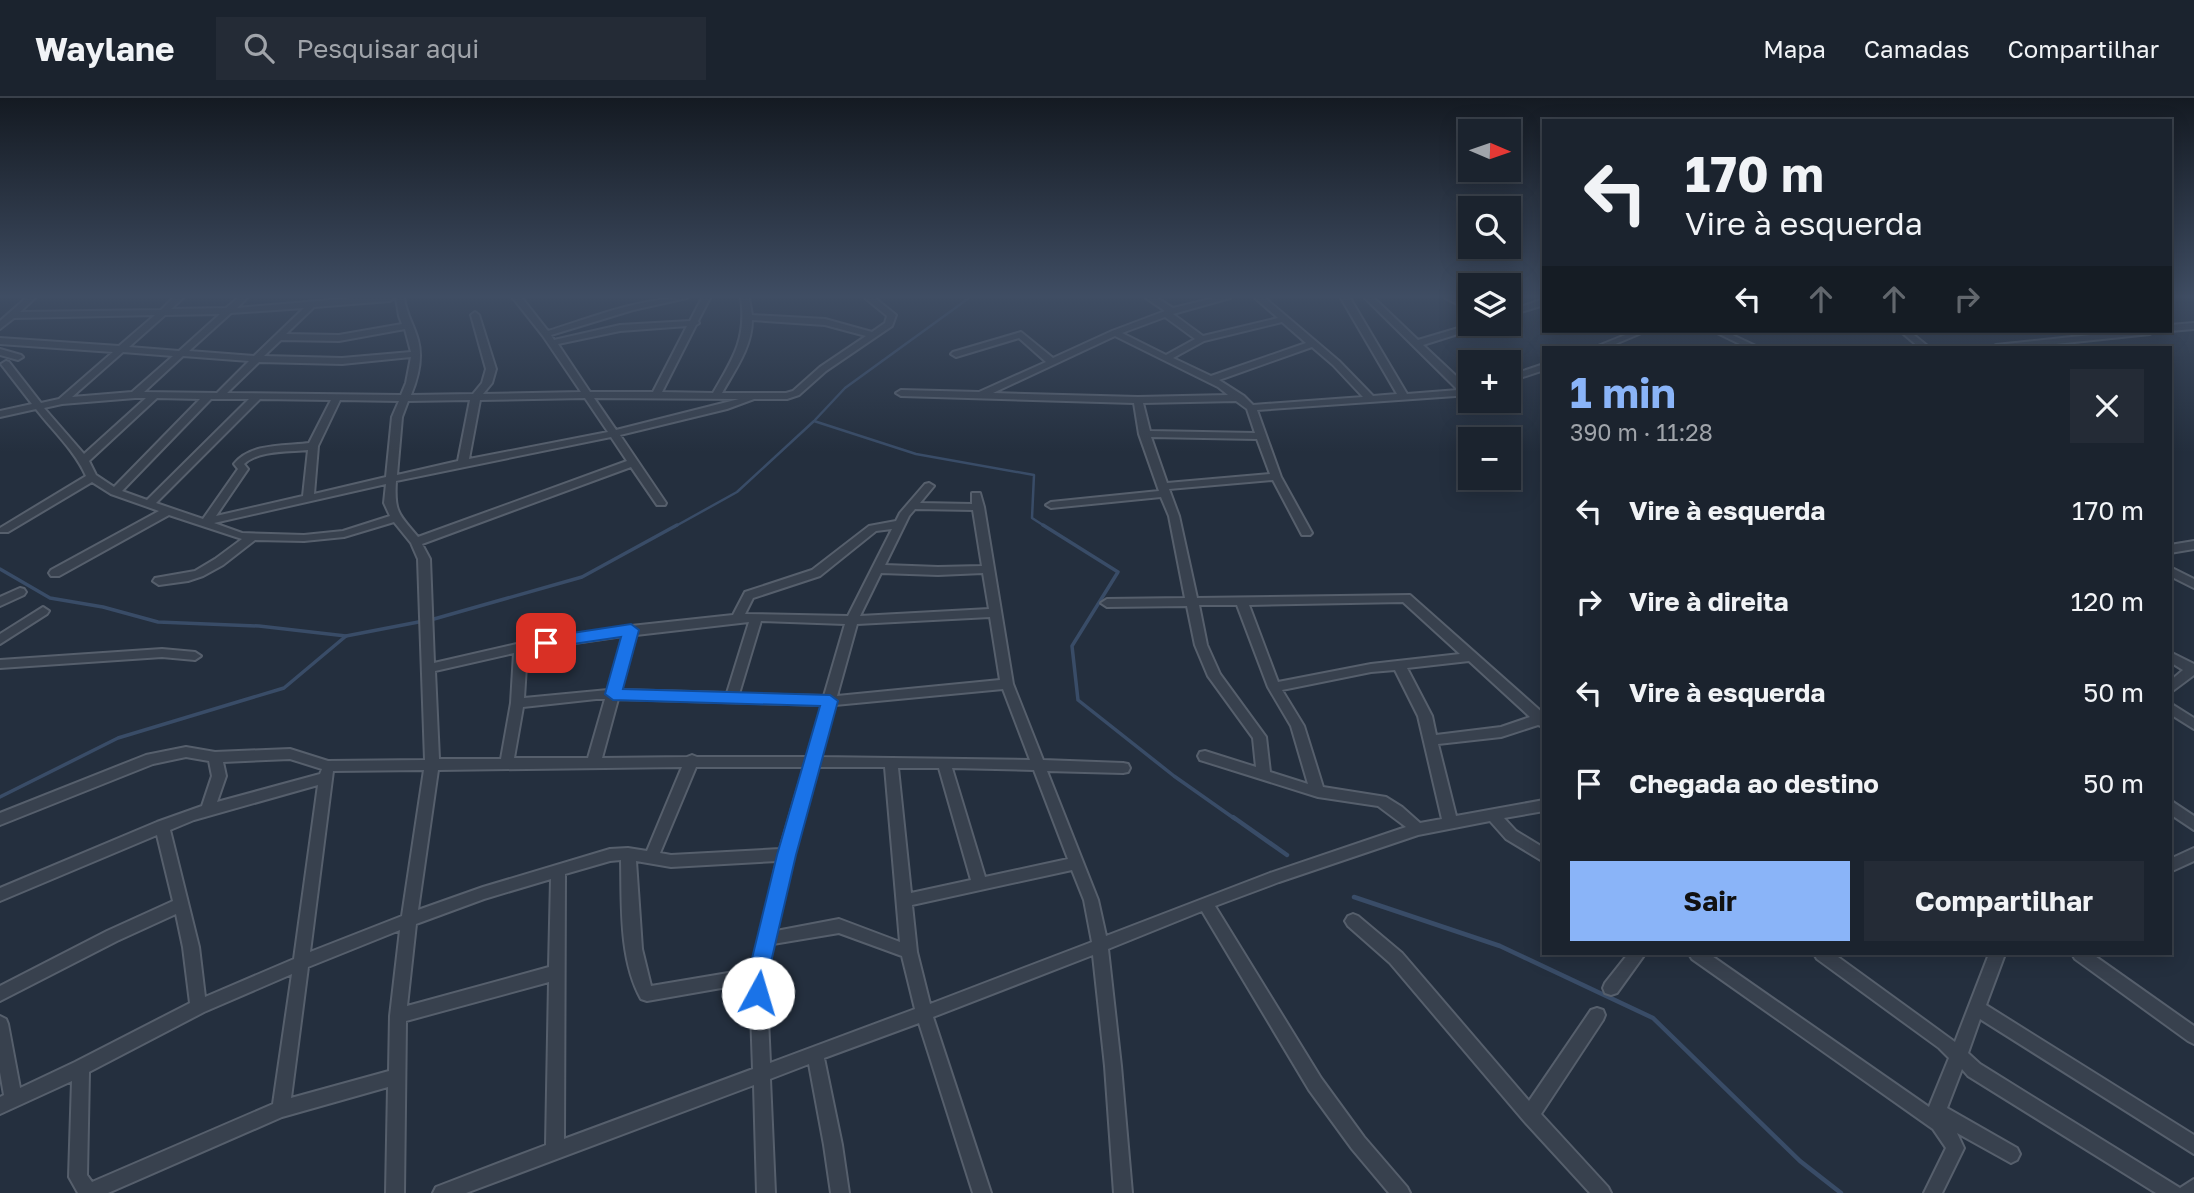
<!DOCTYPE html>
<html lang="pt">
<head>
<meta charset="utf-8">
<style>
	:root { --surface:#1b232e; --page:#242b36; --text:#f1f3f6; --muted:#a0a4aa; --line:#39404a; --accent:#8ab4f8 }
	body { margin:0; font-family:"Golos Text",sans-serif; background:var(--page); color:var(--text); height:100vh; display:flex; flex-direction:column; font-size:26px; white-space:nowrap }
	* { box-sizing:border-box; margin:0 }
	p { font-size:23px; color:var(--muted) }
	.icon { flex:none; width:38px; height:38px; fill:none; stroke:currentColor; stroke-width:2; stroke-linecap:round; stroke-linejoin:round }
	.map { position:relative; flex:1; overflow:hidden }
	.sheet { position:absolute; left:1542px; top:248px; width:630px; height:609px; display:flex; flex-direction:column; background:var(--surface); border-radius:0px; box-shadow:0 4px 18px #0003,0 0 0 2px var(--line) }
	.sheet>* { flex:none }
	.guide { position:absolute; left:1542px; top:21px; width:630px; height:214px; border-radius:0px; box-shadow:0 4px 18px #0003,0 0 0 2px var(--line); background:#1b232e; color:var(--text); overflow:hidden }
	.needle { width:46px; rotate:92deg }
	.tools { position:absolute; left:1458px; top:21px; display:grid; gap:14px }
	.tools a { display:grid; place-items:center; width:63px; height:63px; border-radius:0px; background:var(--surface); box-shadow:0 4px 18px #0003,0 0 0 2px var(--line); font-size:35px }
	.pin { position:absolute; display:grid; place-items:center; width:60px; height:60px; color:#fff; margin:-30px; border-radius:14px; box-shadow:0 4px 10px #0006 }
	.me { position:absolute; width:77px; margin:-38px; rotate:6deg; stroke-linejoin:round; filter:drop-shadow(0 0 5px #0008) }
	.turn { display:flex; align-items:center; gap:24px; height:147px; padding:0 28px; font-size:32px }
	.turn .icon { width:91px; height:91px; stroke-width:2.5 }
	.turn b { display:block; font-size:49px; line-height:60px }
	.lanes { display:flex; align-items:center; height:66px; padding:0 28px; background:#0003; justify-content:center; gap:35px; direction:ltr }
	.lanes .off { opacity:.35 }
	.round { display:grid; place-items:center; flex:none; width:74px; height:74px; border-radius:0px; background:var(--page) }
	.headline { display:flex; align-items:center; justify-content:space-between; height:119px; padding:0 28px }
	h1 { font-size:42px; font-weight:700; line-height:52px; color:var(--accent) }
	.primary-button { display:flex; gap:14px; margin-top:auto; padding:14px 28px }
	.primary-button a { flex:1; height:80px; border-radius:0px; background:var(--accent); color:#111; font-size:28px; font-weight:700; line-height:80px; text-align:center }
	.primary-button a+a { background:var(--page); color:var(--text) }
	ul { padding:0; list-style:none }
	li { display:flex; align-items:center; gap:21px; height:91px; padding:0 28px }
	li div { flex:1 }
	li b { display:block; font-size:26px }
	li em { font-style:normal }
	header { display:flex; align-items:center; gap:42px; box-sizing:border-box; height:98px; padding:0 35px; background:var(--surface); border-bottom:2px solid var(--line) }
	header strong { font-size:33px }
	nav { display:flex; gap:38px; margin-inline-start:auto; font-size:24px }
	.search { width:490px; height:63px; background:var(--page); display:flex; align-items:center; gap:18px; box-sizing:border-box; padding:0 24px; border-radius:0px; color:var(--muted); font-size:26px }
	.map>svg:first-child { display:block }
</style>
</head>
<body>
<header>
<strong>Waylane</strong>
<div class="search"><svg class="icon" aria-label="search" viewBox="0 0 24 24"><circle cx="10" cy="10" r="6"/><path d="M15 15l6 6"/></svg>Pesquisar aqui</div>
<nav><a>Mapa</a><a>Camadas</a><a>Compartilhar</a></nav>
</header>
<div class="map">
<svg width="2194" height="1095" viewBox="0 0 2194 1095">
	<rect width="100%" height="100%" fill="#242f3e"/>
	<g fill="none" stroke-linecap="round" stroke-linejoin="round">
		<g stroke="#394c67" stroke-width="2.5">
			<polyline points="815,322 845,290 969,200"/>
			<polyline points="674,429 737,394 814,323 916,356 1034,377 1032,420 1046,429"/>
		</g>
		<g stroke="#394c67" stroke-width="3.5">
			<polyline points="1043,427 1118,474 1072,548 1078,602 1174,678 1235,721"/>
			<polyline points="0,471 50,500 103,509 158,524 259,528 346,538"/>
			<polyline points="0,699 118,640 284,590 346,538 434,521 582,479 677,427"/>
		</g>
		<g stroke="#394c67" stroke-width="4.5">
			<polyline points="1233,719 1287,757"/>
			<polyline points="1354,799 1500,848 1653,920 1800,1063 1841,1095"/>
		</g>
		<defs>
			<g id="street">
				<path d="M26,200H35L20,214L161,212L173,200H183L171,211L226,210L238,200H247L237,210L353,200H394L390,203L314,209L286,236L339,237L402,226L399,218L396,200H404C407,218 414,227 418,242C423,260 418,280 411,297L473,296L482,285L486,271L471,217L475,214L479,217L496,271L492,285L483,296L581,294L543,238L513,200H522L548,233C593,219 639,200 687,200L633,212L551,237L554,242L620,227L690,223L702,200H710L698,223L699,225L696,227L662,294L713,295C732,262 747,241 741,200H749L752,217L825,221L872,234L885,225L887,218L865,200H875L896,217L892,228L826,273L799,297L787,301H754L727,311L620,337L666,405L665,407H657L631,369L422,446L430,461L434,565L521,545L631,528L733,517L745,494L812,472L869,428L896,423L900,415L925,386L929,385L934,388L920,405L972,406V395H980L984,409L1013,586L1043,662L1123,665L1128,666L1130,670L1128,674L1123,675L1047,673L1098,802L1106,838L1270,775L1406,729L1378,708L1318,699L1200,662L1198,658L1200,654L1205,653L1256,669L1253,640L1208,578L1195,547L1187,508L1107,509L1101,505L1107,501L1185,500L1169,418L1161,399L1051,410L1046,407L1051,404L1159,393L1139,336L1134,305L901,298L896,295L901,292L979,294L1046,264L1019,240L956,259L951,256L953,254L1021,234L1053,260L1112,233L1165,213L1146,200H1157L1173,210L1214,200H1230L1173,216L1203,238L1278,220L1255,200H1265L1339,263L1373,298L1397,296L1341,200H1350L1407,296L1458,292L1365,200H1374L1418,242L1472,226H1484L1483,228L1423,247L1470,291V297L1257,312L1281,379L1312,435L1310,437H1302L1273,382L1169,391L1179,418L1197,500L1410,497L1544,616V629L1538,627L1501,639L1438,646L1456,718L1544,702V713L1504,720L1516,733L1544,750V764L1506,741L1490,723L1418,737L1279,784L1215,808L1321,980L1364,1039L1407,1089L1410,1095H1389L1352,1051L1309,992L1202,813L1108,851L1121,968L1132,1095H1114L1105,968L1093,857L933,919L991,1095H973L919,925L824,960L842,1047L849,1095H831L824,1047L809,966L770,981L775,1095H757L754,987L466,1095H433L436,1089L546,1047L549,884L406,923L404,1095H386L388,989L282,1019L108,1095H78L69,1079L72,983L0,1016V999L4,997L0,974V918L6,921L8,926L20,990L75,964L190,905L183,849L176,816L117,843L0,903V888L107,833L173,803L157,737L0,803V790L157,724L202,708L212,678L209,663L186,659L153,666L0,727V715L146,657L186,649L215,654L290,651L328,663L425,662L418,461L411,445L394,424L344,439L304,443L255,442L223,467L203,478L188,483L159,487L153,483L155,480L195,473L215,461L242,441L169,417L59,478H51L49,475L51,472L159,413L111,396L92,384L8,434H0V430L86,378C75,353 53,333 36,311L0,319V313L32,306L1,266L6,263L9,264L41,305L59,301L113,254L0,246V240L119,248L155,217L14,220L0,231V223ZM304,210L254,258L189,253L231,215ZM220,216L179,253L129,249L165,217ZM1165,219L1195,241L1166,257L1122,235ZM752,222L825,227L866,238L820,269L793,293L786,295H722C735,272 752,249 752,222ZM1282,224L1306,245L1211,278L1173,260L1204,243ZM687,228L653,294H590L558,246L620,233ZM405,231L411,254L342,260L264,258L281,242L339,243ZM1115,238L1218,289L1228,297L1138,299L993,295ZM1312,249L1333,267L1363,299L1253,307L1244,298L1219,282ZM123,254L173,258L132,294L72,299ZM183,258L249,263L217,295L144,294ZM411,259L406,285L401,297L227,295L259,264L342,266ZM135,300H146L84,356L44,310L62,306ZM157,300L200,301L114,389L96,377L89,363ZM585,300L608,334L469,361L480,302ZM594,300L739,301L616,332ZM211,301H249L147,402L122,393ZM260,301L331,302L309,345C285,348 250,345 234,366L238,371L203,421L156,405ZM340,302L399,303L392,319L386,379L314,396L318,348ZM470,302L458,363L397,377L402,319L408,303ZM1236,303L1247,311L1255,335L1150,333L1143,305ZM611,339L627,363L418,439C399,416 394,415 396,383ZM1151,339L1257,341L1270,376L1167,385ZM308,352L303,398L216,418L248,371L244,366C258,352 289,354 308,352ZM386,386L384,405L390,418L343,433L304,437L242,435L214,425ZM915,411L973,412L982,468L938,469L885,467L909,418ZM892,431L848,518L745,516L753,500L820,478L876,433ZM881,475L938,477L983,475L989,511L860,518ZM1403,504L1460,556L1371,566L1278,584L1249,507ZM1199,507H1237L1268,589L1291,628L1308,686L1270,674L1266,639L1220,576L1207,547ZM990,519L1000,582L837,598L857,526ZM761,523L845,526L824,598L739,596ZM749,524L727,595L621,592L636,537ZM623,538L608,592L524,600L527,552ZM514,555L511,605L501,661H439L435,573ZM1469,563L1530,619L1501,629L1436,637L1432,618L1407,570ZM1395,572L1418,618L1442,721L1420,725L1402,709L1386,699L1323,689L1304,628L1282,592L1371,574ZM1003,591L1030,662L820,659L835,607ZM596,601H605L588,660H514L523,609ZM618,601L822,607L807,659H697L692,657L687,659L602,660ZM290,661L322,671L320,676L217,704L226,678L223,664ZM682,669L647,753L628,750L610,751L483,789L418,812L438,672ZM696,669H804L780,751L671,757L660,755ZM818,669H885L900,844L839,821L776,833L793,757ZM898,670H939L971,782L911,795ZM952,670L1034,672L1068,761L985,779ZM424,672L402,818L310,854L333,673ZM318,687L294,861L205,899L199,849L170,732L194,722ZM621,762C622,807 619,861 641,901L647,903L750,885L753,971L564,1041L565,776L610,763ZM636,763L671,769L777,763L752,871L651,888L642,851ZM1072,772L1084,802L1092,844L930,906L917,854L912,807ZM551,781L549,869L407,908L416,826L484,801ZM400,832L390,918L389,973L291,1000L308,869ZM839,835L902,858L915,911L770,965L766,877L773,846ZM292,876L273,1006L92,1084L87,1077L89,974L204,914Z"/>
				<polygon points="1445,200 1457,200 1470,206 1470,212"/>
				<polygon points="1541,202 1544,202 1544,207 1508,218 1508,213"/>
				<polygon points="2194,225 2194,231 2170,233 2170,227"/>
				<polygon points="1635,233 1646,233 1606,250 1593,250"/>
				<polygon points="1713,233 1724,233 1760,250 1748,250"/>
				<polygon points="1900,233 1909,233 1930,250 1920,250"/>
				<polygon points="2128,233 2154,233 2150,236 2018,250 1991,250 1996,247"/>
				<polygon points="0,251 21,257 23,259 18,262 0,257"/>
				<polygon points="1544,266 1544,272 1508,284 1508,278"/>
				<polygon points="2194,443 2194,451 2170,455 2170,447"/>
				<polygon points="2170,469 2194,481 2194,490 2170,478"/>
				<polygon points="20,490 24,491 26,494 24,497 0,508 0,499"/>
				<polygon points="43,509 49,513 47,516 0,546 0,536"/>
				<polygon points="162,551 195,554 201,558 195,562 162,559 0,570 0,562"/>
				<polygon points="2170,554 2194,566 2194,577 2170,595 2170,583 2183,572 2170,564"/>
				<polygon points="2170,605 2194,620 2194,631 2170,616"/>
				<polygon points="2170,702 2194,718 2194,732 2170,716"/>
				<polygon points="2194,750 2194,763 2170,774 2170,761"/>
				<polygon points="1353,816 1358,818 1402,855 1529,1003 1591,912 1597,910 1603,912 1605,917 1603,922 1541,1016 1608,1089 1611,1095 1590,1095 1524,1023 1390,865 1348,828 1345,823 1348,818"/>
				<polygon points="1628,856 1645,856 1617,895 1611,897 1605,895 1603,890 1605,885"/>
				<polygon points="1689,856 1709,856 1929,1009 1949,960 1939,950 1817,861 1814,856 1834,856 1955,944 1989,856 2005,856 1986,907 2194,1037 2194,1056 1980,921 1968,955 1980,966 2180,1090 2194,1081 2194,1095 2156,1095 1968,978 1962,971 1947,1010 2017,1050 2020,1056 2017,1062 2011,1065 1957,1035 1964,1050 1942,1095 1924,1095 1946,1050 1933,1031 1692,861"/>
				<polygon points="2072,856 2092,856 2194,928 2194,946 2188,943 2075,861"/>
			</g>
		</defs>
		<use href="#street" stroke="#565f6c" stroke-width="4"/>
		<use href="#street" fill="#38414e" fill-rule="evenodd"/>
	</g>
	<linearGradient id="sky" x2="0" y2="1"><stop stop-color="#141a22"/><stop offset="0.56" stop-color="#3f4d63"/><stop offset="1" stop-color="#3f4d63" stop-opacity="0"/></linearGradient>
	<rect width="2194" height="354" fill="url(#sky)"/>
	<polygon fill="#1a73e8" stroke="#114b97" stroke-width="2" points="631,526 639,532 623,591 830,597 838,603 796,757 768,877 768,895 765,901 758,904 751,901 748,895 748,877 777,757 820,608 613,602 605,596 621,539 546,550 538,545 546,539"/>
</svg>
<div class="tools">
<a><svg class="needle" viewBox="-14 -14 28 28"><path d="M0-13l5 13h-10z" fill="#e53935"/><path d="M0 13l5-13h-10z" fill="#a0a4aa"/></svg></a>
<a><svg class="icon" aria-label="search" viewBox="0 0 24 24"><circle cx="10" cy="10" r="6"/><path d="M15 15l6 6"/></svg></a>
<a><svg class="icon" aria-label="layers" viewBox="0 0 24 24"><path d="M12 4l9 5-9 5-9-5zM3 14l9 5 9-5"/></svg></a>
<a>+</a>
<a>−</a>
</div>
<div class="pin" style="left:546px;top:545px;background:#d93025"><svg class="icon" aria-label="arrive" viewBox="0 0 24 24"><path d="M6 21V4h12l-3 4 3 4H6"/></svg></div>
<svg class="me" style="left:758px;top:895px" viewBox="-20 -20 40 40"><circle r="19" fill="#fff"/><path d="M0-13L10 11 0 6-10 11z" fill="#1a73e8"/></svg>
<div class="guide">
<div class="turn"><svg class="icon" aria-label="left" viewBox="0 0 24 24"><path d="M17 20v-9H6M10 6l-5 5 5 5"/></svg><div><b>170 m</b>Vire à esquerda</div></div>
<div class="lanes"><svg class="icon" aria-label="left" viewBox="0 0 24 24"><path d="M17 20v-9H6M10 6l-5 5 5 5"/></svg><svg class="icon off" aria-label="ahead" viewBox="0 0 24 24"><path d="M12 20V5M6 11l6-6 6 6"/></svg><svg class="icon off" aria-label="ahead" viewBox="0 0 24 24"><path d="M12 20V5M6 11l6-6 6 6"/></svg><svg class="icon off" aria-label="right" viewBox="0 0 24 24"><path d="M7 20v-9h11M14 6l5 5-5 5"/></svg></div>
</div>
<section class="sheet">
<div class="headline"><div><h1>1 min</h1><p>390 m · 11:28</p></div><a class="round"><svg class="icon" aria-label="close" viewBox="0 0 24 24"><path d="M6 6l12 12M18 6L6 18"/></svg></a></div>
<ul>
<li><svg class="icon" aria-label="left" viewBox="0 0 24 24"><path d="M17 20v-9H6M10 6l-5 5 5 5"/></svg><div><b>Vire à esquerda</b></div><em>170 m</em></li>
<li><svg class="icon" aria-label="right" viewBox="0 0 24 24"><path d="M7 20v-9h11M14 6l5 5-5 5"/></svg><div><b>Vire à direita</b></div><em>120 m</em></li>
<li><svg class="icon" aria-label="left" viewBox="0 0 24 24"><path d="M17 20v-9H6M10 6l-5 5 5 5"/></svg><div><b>Vire à esquerda</b></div><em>50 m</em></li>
<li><svg class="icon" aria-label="arrive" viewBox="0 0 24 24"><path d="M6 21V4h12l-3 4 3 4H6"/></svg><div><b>Chegada ao destino</b></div><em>50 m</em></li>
</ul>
<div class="primary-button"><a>Sair</a><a>Compartilhar</a></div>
</section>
</div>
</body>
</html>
